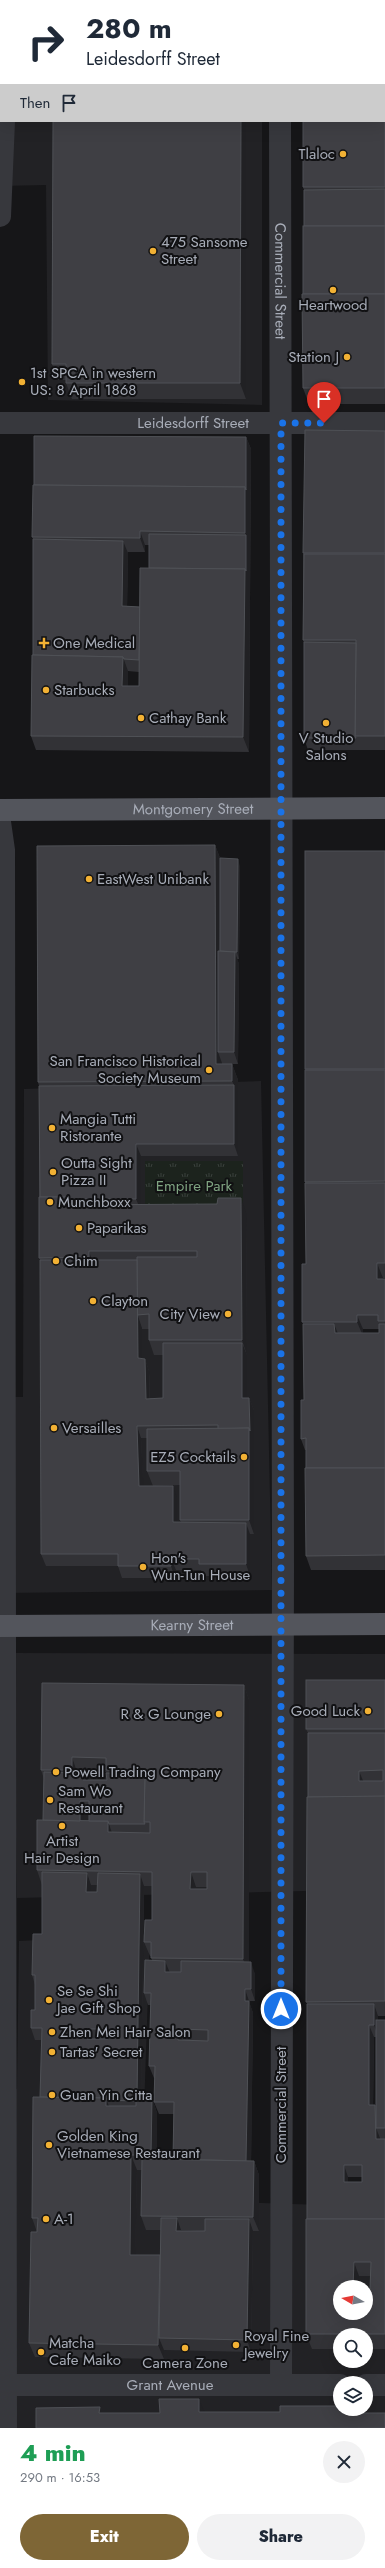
<!DOCTYPE html>
<html lang="en">
<head>
<meta charset="utf-8">
<style>
	:root { --surface:#fff; --page:#f2f2f3; --text:#1f2937; --muted:#747a83; --accent:#7e6636 }
	body { margin:0; font-family:Jost,sans-serif; background:var(--page); color:var(--text); height:100vh; display:flex; flex-direction:column; font-size:15px; white-space:nowrap }
	* { box-sizing:border-box; margin:0 }
	p { font-size:13px; color:var(--muted) }
	.icon { flex:none; width:22px; height:22px; fill:none; stroke:currentColor; stroke-width:2; stroke-linecap:round; stroke-linejoin:round }
	.map { position:relative; height:2428px; overflow:hidden }
	.sheet { display:flex; flex-direction:column; background:var(--surface); flex:1 }
	.sheet>* { flex:none }
	.guide { position:absolute; left:0px; top:0px; width:385px; height:122px; box-shadow:0 4px 16px #0002; background:#fff; color:var(--text); overflow:hidden }
	.needle { width:26px; rotate:279deg }
	.controls { position:absolute; left:333px; top:2280px; display:grid; gap:8px }
	.controls a { display:grid; place-items:center; width:40px; height:40px; border-radius:50%; background:var(--surface); box-shadow:0 4px 16px #0002; font-size:20px }
	.pin { position:absolute; display:grid; place-items:center; width:34px; height:34px; color:#fff; margin:-41px -17px; border-radius:50% 50% 50% 0; rotate:-45deg; box-shadow:0 0 4px #0007 }
	.pin .icon { rotate:45deg }
	.me { position:absolute; width:44px; margin:-22px; rotate:0deg; stroke-linejoin:round; filter:drop-shadow(0 0 3px #0008) }
	.turn { display:flex; align-items:center; gap:14px; height:84px; padding:0 20px; font-size:18px }
	.turn .icon { width:52px; height:52px; stroke-width:2.5 }
	.turn b { display:block; font-size:28px; line-height:34px }
	.then { display:flex; align-items:center; height:38px; padding:0 20px; background:#0003; gap:8px; font-size:15px }
	.round { display:grid; place-items:center; flex:none; width:42px; height:42px; border-radius:21px; background:var(--page) }
	.headline { display:flex; align-items:center; justify-content:space-between; height:68px; padding:0 20px }
	h1 { font-size:24px; font-weight:800; line-height:30px; color:#1e9e55 }
	.cta { display:flex; gap:8px; margin-top:auto; padding:8px 20px }
	.cta a { flex:1; height:46px; border-radius:24px; background:var(--accent); color:#fff; font-size:16px; font-weight:800; line-height:46px; text-align:center }
	.cta a+a { background:var(--page); color:var(--text) }
	.map>svg:first-child { display:block }
</style>
</head>
<body>
<div class="map">
<svg width="385" height="2428" viewBox="0 0 385 2428">
	<defs>
		<pattern id="grass-tufts" width="24" height="20" patternUnits="userSpaceOnUse"><rect width="24" height="20" fill="#1c231d"/><path d="M3 7l-1-3M5 7V3M7 7l1-3M15 17l-1-3M17 17v-4M19 17l1-3" fill="none" stroke="#3a403c"/></pattern>
	</defs>
	<rect width="100%" height="100%" fill="#161618"/>
	<g fill="#222225" fill-rule="evenodd">
		<polygon points="0,0 262,0 1,1 1,121 262,121 262,405 48,400 46,185 0,186"/>
		<polygon points="261,1081 272,1590 0,1593 0,1397 23,1397 24,1089"/>
		<polygon points="13,1653 385,1654 385,1889 17,1898"/>
		<path d="M150,1934L141,2199L385,2207V2428H0V2091L17,2089L19,1941ZM340,2287H366V2313H340ZM340,2335H366V2361H340ZM340,2383H366V2409H340Z"/>
	</g>
	<rect fill="url(#grass-tufts)" x="145" y="1161" width="98" height="50"/>
	<g fill="none" stroke-linecap="round" stroke-linejoin="round">
		<g stroke="#37383d" stroke-width="22">
			<polyline points="14,1 14,0"/>
			<polyline points="280,1 280,0"/>
			<path id="s1" d="M280,121L283,1567L281,2385"/>
			<polyline points="0,216 4,121"/>
			<path id="s2" d="M0,423H385"/>
			<polyline points="0,822 4,850 6,2428"/>
			<path id="s3" d="M0,2385H340"/>
			<polyline points="366,2385 385,2385"/>
		</g>
		<g stroke="#53555c" stroke-width="22">
			<path id="s4" d="M0,810L385,808"/>
			<path id="s5" d="M0,1626L385,1624"/>
		</g>
	</g>
	<g fill="#323236" fill-rule="evenodd">
		<polygon points="385,37 385,404 309,404 303,388 303,294 304,226 304,190 303,187"/>
		<polygon points="246,121 246,399 72,399 66,383 66,380 58,380 52,364"/>
		<polygon points="385,431 385,750 308,750 304,738 304,643 303,640 303,553"/>
		<path d="M246,437L251,449L249,752L36,750L31,736L33,655V539L32,537ZM145,545H149V568L140,607L127,606L128,552H145ZM128,671L139,672V686H128Z"/>
		<path d="M215,845L220,858L240,866L239,959H237L239,964L238,1064H232L238,1080V1156H141V1204L246,1212L247,1398H249L254,1410V1534H250V1576H203L201,1570H176L175,1578H122L118,1566H46L41,1554L40,1260L39,1258V1086L38,1082ZM142,1328V1329H149V1340L154,1355H163V1398H150L149,1371L145,1359H142ZM141,1438H147V1471L153,1486L180,1485V1520L181,1522H177V1497L143,1486Z"/>
		<path d="M305,851H385V1278H383V1279H385V1570H311L306,1556V1450H305L301,1439L304,1400L303,1324L302,1322L306,1264L305,1182ZM363,1329H379V1333H363Z"/>
		<path d="M385,1680V2016H378V2020H385V2349H366V2335H340V2349H312L306,2334L307,2219V2004L306,2002L308,1797V1733L306,1729ZM374,2037H376V2106L375,2105H373ZM348,2177H362V2182H348ZM359,2276H370V2289L340,2313V2287H359Z"/>
		<path d="M244,1685L249,1700V1962L255,1974V2001H249V2002L253,2013L251,2161H254L259,2175V2231H253L251,2352L164,2350V2359L35,2357L29,2343L37,2232L32,2218L40,2097L41,2040H35L31,2028L35,2010V1985L32,1975L42,1934V1885L37,1870L43,1820L44,1779L41,1770ZM77,1772H106L107,1780H87L77,1773ZM84,1813H89V1821H84ZM91,1885H97V1892H91ZM144,1886H152V1920L144,1942L150,1956H151L152,1960L144,1993L148,2005H151L149,2066L154,2078H155L154,2102L159,2114H174L173,2159H157V2113L152,2098H141ZM196,1887H207V1889H196ZM137,2170H142L141,2216L146,2230H161L160,2257L135,2255ZM181,2230L205,2231H181Z"/>
	</g>
	<g fill="#212124">
		<polygon points="241,121 246,121 246,399 240,383"/>
		<polygon points="246,437 251,449 249,752 243,737 245,569 246,535 245,533 245,487"/>
		<polygon points="140,531 145,545 145,552 140,538"/>
		<polygon points="123,541 128,553 127,618 122,606"/>
		<polygon points="123,657 128,671 128,700 122,686"/>
		<polygon points="215,845 221,861 218,1052 222,1063 222,1080 216,1064"/>
		<polygon points="238,859 240,866 239,959 237,952"/>
		<polygon points="235,952 239,964 238,1064 234,1052"/>
		<polygon points="232,1064 238,1080 238,1156 234,1144 234,1085 232,1081"/>
		<polygon points="136,1144 141,1156 141,1211 136,1199"/>
		<polygon points="66,1197 71,1212 66,1205"/>
		<polygon points="241,1198 246,1212 247,1355 242,1340"/>
		<polygon points="89,1251 94,1266 94,1272 89,1257"/>
		<polygon points="377,1263 383,1278 383,1293 377,1279"/>
		<polygon points="357,1315 363,1329 363,1336 357,1322"/>
		<polygon points="138,1316 142,1328 142,1370 138,1358"/>
		<polygon points="334,1324 339,1336 335,1333"/>
		<polygon points="242,1343 247,1355 247,1410 242,1398"/>
		<polygon points="145,1359 149,1371 150,1410 146,1399"/>
		<polygon points="249,1398 254,1410 254,1534 249,1520"/>
		<polygon points="137,1426 141,1438 144,1498 139,1486"/>
		<polygon points="173,1486 177,1497 177,1534 173,1522"/>
		<polygon points="246,1523 250,1534 250,1576 246,1564"/>
		<polygon points="171,1559 176,1570 175,1578 171,1566"/>
		<polygon points="244,1685 249,1700 249,1974 243,1959"/>
		<polygon points="72,1757 77,1772 77,1784 72,1770"/>
		<polygon points="359,1771 364,1783 359,1781"/>
		<polygon points="84,1773 88,1785 83,1780"/>
		<polygon points="80,1801 84,1813 84,1835 80,1824"/>
		<polygon points="108,1821 113,1836 108,1832"/>
		<polygon points="191,1872 196,1887 195,1903 190,1889"/>
		<polygon points="87,1873 91,1885 91,1904 86,1892"/>
		<polygon points="140,1874 144,1886 141,2113 137,2101"/>
		<polygon points="165,1961 170,1973 165,1972"/>
		<polygon points="251,1962 255,1974 255,2001 251,1989"/>
		<polygon points="245,1989 253,2013 251,2175 246,2163"/>
		<polygon points="374,2004 378,2016 378,2036 374,2025"/>
		<polygon points="369,2025 374,2037 373,2116 369,2105"/>
		<polygon points="87,2029 91,2041 87,2039"/>
		<polygon points="178,2029 183,2041 178,2040"/>
		<polygon points="106,2098 111,2112 106,2106"/>
		<polygon points="152,2098 157,2113 157,2170 151,2155"/>
		<polygon points="375,2105 380,2116 376,2128 380,2138 380,2151 376,2139"/>
		<polygon points="131,2155 137,2170 135,2270 130,2255"/>
		<polygon points="254,2161 259,2175 259,2231 253,2217"/>
		<polygon points="344,2165 348,2177 348,2194 344,2182"/>
		<polygon points="177,2218 181,2230 181,2243 176,2231"/>
		<polygon points="249,2219 253,2231 251,2352 247,2340"/>
		<polygon points="160,2255 165,2270 159,2338 164,2350 164,2359 158,2345"/>
		<polygon points="354,2262 359,2276 359,2287 353,2287"/>
		<polygon points="199,2399 205,2413 199,2412"/>
		<polygon points="355,2409 356,2409 360,2420 355,2413"/>
	</g>
	<g fill="#3f3f44" stroke="#4f5156" fill-rule="evenodd">
		<polygon points="384,37 385,37 385,187 303,187 303,121 384,121"/>
		<polygon points="53,121 241,121 240,383 66,383 66,364 52,364"/>
		<polygon points="385,189 385,226 304,226 304,190"/>
		<rect x="303" y="226" width="82" height="68"/>
		<polygon points="302,294 385,294 385,388 303,388"/>
		<polygon points="305,430 385,431 385,553 303,553"/>
		<polygon points="34,436 246,437 246,490 245,487 34,485"/>
		<polygon points="33,485 245,487 245,533 140,531 140,538 32,537"/>
		<polygon points="149,534 246,535 246,571 245,569 149,568"/>
		<polygon points="33,539 123,541 122,606 140,607 139,660 124,659 123,657 33,655"/>
		<polygon points="304,554 385,554 385,736 355,736 356,640 303,640"/>
		<polygon points="140,568 245,569 243,737 31,736 32,655 123,657 122,686 139,686"/>
		<polygon points="304,642 356,643 355,736 356,738 304,738"/>
		<polygon points="215,845 216,1064 232,1064 232,1081 38,1082 37,846"/>
		<rect x="305" y="851" width="80" height="218"/>
		<polygon points="220,858 238,859 237,952 220,951"/>
		<polygon points="218,951 235,952 234,1052 218,1052"/>
		<polygon points="305,1070 385,1070 385,1181 305,1182"/>
		<polygon points="234,1085 234,1144 136,1144 136,1199 67,1199 66,1197 40,1197 39,1086"/>
		<polygon points="305,1183 385,1183 385,1263 377,1263 377,1279 385,1279 385,1321 378,1321 378,1315 357,1315 357,1322 302,1322 302,1264 306,1264"/>
		<polygon points="39,1197 66,1197 66,1205 217,1204 218,1198 241,1198 242,1340 149,1340 149,1314 137,1315 137,1257 197,1257 197,1251 89,1251 89,1257 39,1258"/>
		<polygon points="40,1260 137,1260 138,1358 145,1359 146,1399 163,1398 163,1343 242,1343 242,1398 249,1398 250,1431 249,1428 218,1429 218,1425 137,1426 139,1486 173,1486 173,1522 246,1523 246,1564 199,1564 199,1559 171,1559 171,1566 118,1566 118,1554 41,1554"/>
		<polygon points="303,1324 334,1324 335,1333 379,1333 379,1324 385,1324 385,1468 306,1468 306,1438 301,1439 301,1400 304,1400"/>
		<polygon points="249,1428 249,1520 180,1520 180,1471 147,1471 147,1429"/>
		<polygon points="305,1468 385,1468 385,1555 306,1556"/>
		<rect x="306" y="1680" width="79" height="49"/>
		<path d="M42,1683L244,1685L243,1959L151,1958V1942H144L145,1920H152V1872L37,1870V1820L108,1821V1832L150,1833V1822H144L145,1771L106,1770V1758L72,1757V1770H41ZM191,1872H207V1889H190Z"/>
		<path d="M308,1733H385V1797H308ZM383,1770V1781H359V1771Z"/>
		<polygon points="44,1772 84,1773 83,1780 107,1780 106,1773 145,1774 144,1822 145,1824 109,1824 108,1821 89,1821 89,1801 80,1801 80,1821 43,1820"/>
		<polygon points="385,1796 385,2001 306,2002 307,1797"/>
		<path d="M42,1872L87,1873L86,1892H97L98,1873L140,1874L137,2098H136V2101L107,2100L106,2098L40,2097L42,2028H31V2010H35V1975H32L33,1934H42ZM87,2029H109L108,2039H87Z"/>
		<path d="M145,1960L165,1961V1972H181V1961L251,1962V1989H245V2001H249L246,2161L173,2159L174,2102H154L155,2066H149L151,1993H144ZM178,2029L208,2030V2041L178,2040Z"/>
		<path d="M307,2004H374V2025H369V2105H375L376,2139H385V2219H307ZM344,2165H362V2182H344Z"/>
		<rect x="376" y="2020" width="9" height="108"/>
		<polygon points="33,2097 106,2098 106,2106 136,2106 136,2098 152,2098 151,2155 131,2155 130,2255 160,2255 158,2345 29,2343 31,2232 37,2232 38,2218 32,2218"/>
		<polygon points="142,2159 254,2161 253,2217 141,2216"/>
		<polygon points="161,2218 177,2218 176,2231 205,2231 205,2219 249,2219 247,2340 159,2338"/>
		<path d="M306,2219H385V2334H306ZM354,2262H371L370,2289H366V2313H340V2287H353Z"/>
		<polygon points="159,2399 199,2399 199,2412 280,2412 280,2406 340,2406 340,2409 355,2409 355,2413 385,2413 385,2428 36,2428 36,2408 100,2407 99,2413 160,2413"/>
	</g>
	<g fill="none" stroke-linecap="round" stroke-linejoin="round">
		<polyline stroke="#1a73e8" stroke-width="7" stroke-dasharray="0 12.6" points="281,2009 281,423 324,423"/>
	</g>
	<g fill="#f2b134" stroke="#111113" stroke-width="1.5">
		<circle cx="343" cy="154" r="4"/>
		<circle cx="153" cy="251" r="4"/>
		<circle cx="333" cy="290" r="4"/>
		<circle cx="347" cy="357" r="4"/>
		<circle cx="22" cy="382" r="4"/>
		<path d="M42 637h4v4h4v4h-4v4h-4v-4h-4v-4h4z"/>
		<circle cx="46" cy="690" r="4"/>
		<circle cx="141" cy="718" r="4"/>
		<circle cx="326" cy="723" r="4"/>
		<circle cx="89" cy="879" r="4"/>
		<circle cx="209" cy="1070" r="4"/>
		<circle cx="52" cy="1128" r="4"/>
		<circle cx="53" cy="1172" r="4"/>
		<circle cx="50" cy="1202" r="4"/>
		<circle cx="79" cy="1228" r="4"/>
		<circle cx="56" cy="1261" r="4"/>
		<circle cx="93" cy="1301" r="4"/>
		<circle cx="228" cy="1314" r="4"/>
		<circle cx="54" cy="1428" r="4"/>
		<circle cx="244" cy="1457" r="4"/>
		<circle cx="143" cy="1567" r="4"/>
		<circle cx="368" cy="1711" r="4"/>
		<circle cx="219" cy="1714" r="4"/>
		<circle cx="56" cy="1772" r="4"/>
		<circle cx="50" cy="1800" r="4"/>
		<circle cx="62" cy="1826" r="4"/>
		<circle cx="49" cy="2000" r="4"/>
		<circle cx="52" cy="2032" r="4"/>
		<circle cx="52" cy="2052" r="4"/>
		<circle cx="52" cy="2095" r="4"/>
		<circle cx="49" cy="2145" r="4"/>
		<circle cx="46" cy="2219" r="4"/>
		<circle cx="236" cy="2345" r="4"/>
		<circle cx="185" cy="2348" r="4"/>
		<circle cx="41" cy="2352" r="4"/>
	</g>
	<g text-anchor="middle" dominant-baseline="central" stroke-width="4" stroke-linejoin="round" paint-order="stroke">
		<g font-size="15" fill="#a8adb8" stroke="#111113" text-anchor="start">
			<text x="335" y="154" text-anchor="end">Tlaloc</text>
			<text x="161" y="242">475 Sansome<tspan x="161" dy="17">Street</tspan></text>
			<text x="333" y="305" text-anchor="middle">Heartwood</text>
			<text x="339" y="357" text-anchor="end">Station J</text>
			<text x="30" y="373">1st SPCA in western<tspan x="30" dy="17">US: 8 April 1868</tspan></text>
			<text x="53" y="643">One Medical</text>
			<text x="54" y="690">Starbucks</text>
			<text x="149" y="718">Cathay Bank</text>
			<text x="326" y="738" text-anchor="middle">V Studio<tspan x="326" dy="17">Salons</tspan></text>
			<text x="97" y="879">EastWest Unibank</text>
			<text x="201" y="1061" text-anchor="end">San Francisco Historical<tspan x="201" dy="17">Society Museum</tspan></text>
			<text x="60" y="1119">Mangia Tutti<tspan x="60" dy="17">Ristorante</tspan></text>
			<text x="61" y="1163">Outta Sight<tspan x="61" dy="17">Pizza II</tspan></text>
			<text x="58" y="1202">Munchboxx</text>
			<text x="87" y="1228">Paparikas</text>
			<text x="64" y="1261">Chim</text>
			<text x="101" y="1301">Clayton</text>
			<text x="220" y="1314" text-anchor="end">City View</text>
			<text x="62" y="1428">Versailles</text>
			<text x="236" y="1457" text-anchor="end">EZ5 Cocktails</text>
			<text x="151" y="1558">Hon's<tspan x="151" dy="17">Wun-Tun House</tspan></text>
			<text x="360" y="1711" text-anchor="end">Good Luck</text>
			<text x="211" y="1714" text-anchor="end">R &amp; G Lounge</text>
			<text x="64" y="1772">Powell Trading Company</text>
			<text x="58" y="1791">Sam Wo<tspan x="58" dy="17">Restaurant</tspan></text>
			<text x="62" y="1841" text-anchor="middle">Artist<tspan x="62" dy="17">Hair Design</tspan></text>
			<text x="57" y="1991">Se Se Shi<tspan x="57" dy="17">Jae Gift Shop</tspan></text>
			<text x="60" y="2032">Zhen Mei Hair Salon</text>
			<text x="60" y="2052">Tartas' Secret</text>
			<text x="60" y="2095">Guan Yin Citta</text>
			<text x="57" y="2136">Golden King<tspan x="57" dy="17">Vietnamese Restaurant</tspan></text>
			<text x="54" y="2219">A-1</text>
			<text x="244" y="2336">Royal Fine<tspan x="244" dy="17">Jewelry</tspan></text>
			<text x="49" y="2343">Matcha<tspan x="49" dy="17">Cafe Maiko</tspan></text>
			<text x="185" y="2363" text-anchor="middle">Camera Zone</text>
		</g>
		<g font-size="15" fill="#a8adb8" stroke="#111113">
			<text stroke="none"><textPath href="#s1" startOffset="160">Commercial Street</textPath></text>
			<text stroke="none"><textPath href="#s2" startOffset="193">Leidesdorff Street</textPath></text>
			<text stroke="none"><textPath href="#s4" startOffset="193">Montgomery Street</textPath></text>
			<text stroke="none"><textPath href="#s5" startOffset="192">Kearny Street</textPath></text>
			<text transform="translate(281 2105) rotate(-90)">Commercial Street</text>
			<text stroke="none"><textPath href="#s3" startOffset="170">Grant Avenue</textPath></text>
		</g>
		<g font-size="15" fill="#7fa381" stroke="#111113">
			<text x="194" y="1186">Empire Park</text>
		</g>
	</g>
</svg>
<div class="controls">
<a><svg class="needle" viewBox="-14 -14 28 28"><path d="M0-13l5 13h-10z" fill="#e53935"/><path d="M0 13l5-13h-10z" fill="#747a83"/></svg></a>
<a><svg class="icon" aria-label="search" viewBox="0 0 24 24"><circle cx="10" cy="10" r="6"/><path d="M15 15l6 6"/></svg></a>
<a><svg class="icon" aria-label="layers" viewBox="0 0 24 24"><path d="M12 4l9 5-9 5-9-5zM3 14l9 5 9-5"/></svg></a>
</div>
<div class="pin" style="left:324px;top:423px;background:#d93025"><svg class="icon" aria-label="arrive" viewBox="0 0 24 24"><path d="M6 21V4h12l-3 4 3 4H6"/></svg></div>
<svg class="me" style="left:281px;top:2009px" viewBox="-20 -20 40 40"><circle r="17" fill="#1a73e8" stroke="#fff" stroke-width="3"/><path d="M0-11L8 9 0 5-8 9z" fill="#fff"/></svg>
<div class="guide">
<div class="turn"><svg class="icon" aria-label="right" viewBox="0 0 24 24"><path d="M7 20v-9h11M14 6l5 5-5 5"/></svg><div><b>280 m</b>Leidesdorff Street</div></div>
<div class="then">Then<svg class="icon" aria-label="arrive" viewBox="0 0 24 24"><path d="M6 21V4h12l-3 4 3 4H6"/></svg></div>
</div>
</div>
<section class="sheet">
<div class="headline"><div><h1>4 min</h1><p>290 m · 16:53</p></div><a class="round"><svg class="icon" aria-label="close" viewBox="0 0 24 24"><path d="M6 6l12 12M18 6L6 18"/></svg></a></div>
<div class="cta"><a>Exit</a><a>Share</a></div>
</section>
</body>
</html>
